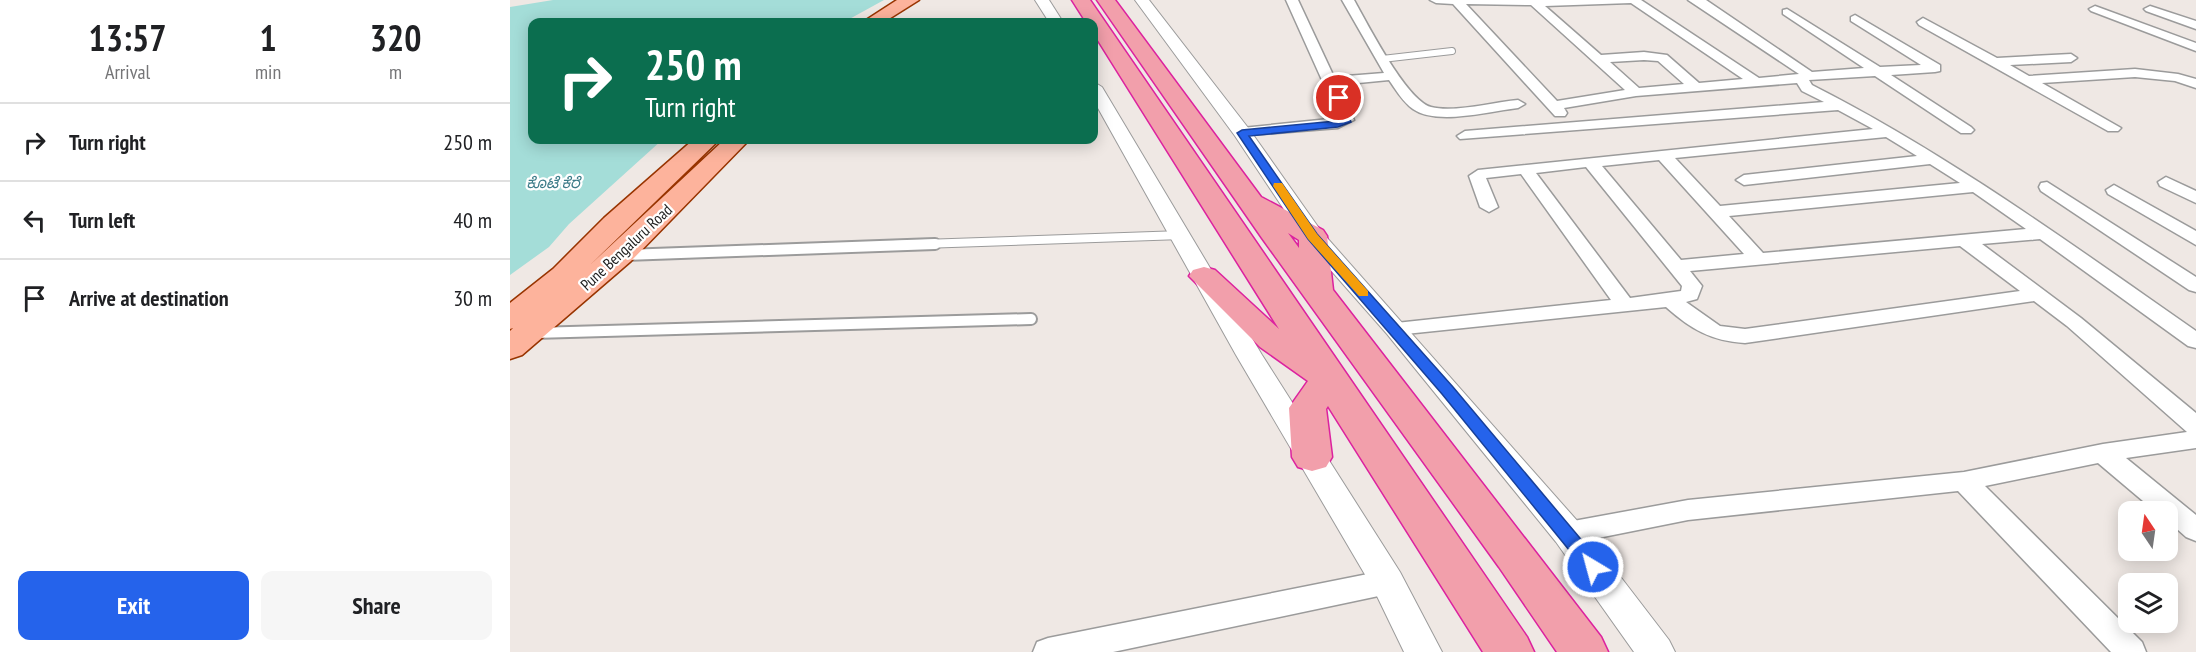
<!DOCTYPE html>
<html lang="en">
<head>
<meta charset="utf-8">
<style>
	:root { --surface:#fff; --page:#f6f6f6; --text:#202124; --muted:#757577; --line:#e0e0e0; --accent:#2563eb }
	body { margin:0; font-family:"PT Sans Narrow","Noto Sans Kannada",sans-serif; background:var(--page); color:var(--text); height:100vh; display:flex; flex-direction:column; font-size:22px; white-space:nowrap }
	* { box-sizing:border-box; margin:0 }
	p { font-size:20px; color:var(--muted) }
	.icon { flex:none; width:33px; height:33px; fill:none; stroke:currentColor; stroke-width:2; stroke-linecap:round; stroke-linejoin:round }
	.map { position:relative; flex:1; overflow:hidden }
	.side { display:flex; flex-direction:column; background:var(--surface); width:510px }
	.side>* { flex:none }
	.top-card { position:absolute; left:18px; top:18px; width:570px; height:126px; border-radius:12px; box-shadow:0 3px 15px #0003; background:#0b6e4f; color:#fff; overflow:hidden }
	.needle { width:39px; rotate:347deg }
	.fabs { position:absolute; left:1608px; top:501px; display:grid; gap:12px }
	.fabs a { display:grid; place-items:center; width:60px; height:60px; border-radius:12px; background:var(--surface); box-shadow:0 3px 15px #0003; font-size:30px }
	.pin { position:absolute; display:grid; place-items:center; width:51px; height:51px; color:#fff; margin:-26px; border:3px solid #fff; border-radius:50%; box-shadow:0 2px 6px #0007 }
	.me { position:absolute; width:66px; margin:-33px; rotate:323deg; stroke-linejoin:round; filter:drop-shadow(0 0 4px #0008) }
	.turn { display:flex; align-items:center; gap:21px; height:126px; padding:0 18px; font-size:27px }
	.turn .icon { width:78px; height:78px; stroke-width:2.5 }
	.turn b { display:block; font-size:42px; line-height:51px }
	.eta { display:flex; justify-content:space-evenly; align-items:center; height:102px; text-align:center }
	.eta b { font-size:36px; font-weight:700; line-height:42px }
	.primary-button { display:flex; gap:12px; margin-top:auto; padding:12px 18px }
	.primary-button a { flex:1; height:69px; border-radius:12px; background:var(--accent); color:#fff; font-size:24px; font-weight:700; line-height:69px; text-align:center }
	.primary-button a+a { background:var(--page); color:var(--text) }
	ul { padding:0; list-style:none }
	li { display:flex; align-items:center; gap:18px; height:78px; padding:0 18px; border-top:2px solid var(--line) }
	li div { flex:1 }
	li b { display:block; font-size:22px }
	li em { font-style:normal }
	main { display:flex; flex:1; min-height:0 }
	.map>svg:first-child { display:block }
</style>
</head>
<body>
<main>
<section class="side">
<div class="eta">
<div><b>13:57</b><p>Arrival</p></div>
<div><b>1</b><p>min</p></div>
<div><b>320</b><p>m</p></div>
</div>
<ul>
<li><svg class="icon" aria-label="right" viewBox="0 0 24 24"><path d="M7 20v-9h11M14 6l5 5-5 5"/></svg><div><b>Turn right</b></div><em>250 m</em></li>
<li><svg class="icon" aria-label="left" viewBox="0 0 24 24"><path d="M17 20v-9H6M10 6l-5 5 5 5"/></svg><div><b>Turn left</b></div><em>40 m</em></li>
<li><svg class="icon" aria-label="arrive" viewBox="0 0 24 24"><path d="M6 21V4h12l-3 4 3 4H6"/></svg><div><b>Arrive at destination</b></div><em>30 m</em></li>
</ul>
<div class="primary-button"><a>Exit</a><a>Share</a></div>
</section>
<div class="map">
<svg width="1686" height="652" viewBox="0 0 1686 652">
	<rect width="100%" height="100%" fill="#efe8e4"/>
	<polygon fill="#a4ddd8" points="43,0 374,0 334,22 22,22 22,140 152,140 59,224 39,247 0,275 0,7"/>
	<g fill="none" stroke-linecap="round" stroke-linejoin="round">
		<defs>
			<polyline id="service-far2" points="872,59 942,51"/>
			<polyline id="service-far1" points="383,245 672,235"/>
			<g id="service">
				<polyline points="115,255 425,244"/>
				<polyline points="24,333 521,319"/>
			</g>
			<g id="minor">
				<path d="M776,0H788L824,77L874,73L832,0H844C857,23 896,100 921,107C944,113 984,102 1008,100L1015,104L1008,108C980,111 927,126 903,109C893,102 886,90 879,80L828,85L844,120L828,128L727,136L724,133L727,130L732,128L829,118Z"/>
				<path d="M920,0H1131L1249,78L1289,74L1178,0H1196L1302,72L1354,68L1273,14V10L1277,9L1370,67L1411,65L1341,21V17L1345,15L1430,65V71L1425,72L1381,75L1461,127L1464,130L1461,133H1451L1365,76L1299,80L1302,85C1438,154 1561,244 1686,331V348L1678,346L1530,239L1472,244L1571,318L1686,413V448L1616,458L1686,515V541L1676,537L1658,521V512H1646L1588,463L1475,486L1632,642L1636,652H1601L1448,491L1178,520L1058,544L1048,541L1044,533L1048,525L1058,522L1178,500L1454,472L1593,444L1677,432L1557,326L1524,301L1235,343C1201,341 1181,329 1156,307L886,335L879,334L875,329L879,324L886,323L1101,300L1011,174L976,178L988,207L979,212L970,207L959,176L968,170L1363,129L1328,110L950,139L947,136L955,131L1314,102L1292,91L1287,83L1126,96L1054,108L1057,113L1055,116H1045L943,4L926,3ZM1121,3L1233,79L1189,83L1157,55L1134,52L1091,55L1035,6ZM956,4L1021,5L1115,90L1047,101ZM1134,60L1148,61L1174,84L1129,88L1100,62ZM1376,137L1407,156L1234,175L1226,180L1234,185L1420,164L1450,183L1210,206L1165,158ZM1149,160L1234,254L1171,260L1092,166ZM1076,167L1172,286L1171,291L1120,298L1026,173ZM1463,192L1516,229L1253,253L1219,216ZM1450,246L1510,291L1235,329L1210,326L1176,302L1187,299L1192,286L1180,271Z"/>
				<polygon points="1585,6 1686,43 1686,51 1581,11 1579,9"/>
				<polygon points="1640,6 1686,21 1686,29 1636,11 1634,9"/>
				<polygon points="1413,18 1487,58 1561,54 1567,58 1561,62 1500,65 1519,76 1625,69 1668,74 1686,79 1686,88 1665,81 1625,77 1532,83 1611,128 1608,131 1598,131 1409,25 1407,22"/>
				<polygon points="1656,177 1686,191 1686,203 1650,186 1648,182"/>
				<polygon points="1537,182 1686,277 1686,292 1679,290 1531,191 1529,187 1531,183"/>
				<polygon points="1604,185 1686,231 1686,245 1598,194 1596,190"/>
				<polygon points="878,570 888,574 892,582 888,590 878,594 603,652 523,652 527,642 538,638"/>
			</g>
			<g id="tertiary">
				<polygon points="525,0 539,0 553,22 539,22"/>
				<polygon points="625,0 639,0 739,129 811,231 1070,524 1159,640 1165,652 1124,652 1046,542 877,334 795,241 725,136"/>
				<polygon points="584,82 592,87 752,355 890,572 932,652 894,652 864,590 726,355 584,101"/>
			</g>
			<g id="primary">
				<polygon points="387,0 409,0 374,22 353,22"/>
				<polygon points="183,140 209,140 80,265 214,140 239,140 121,261 12,355 0,359 0,331 3,328 0,329 0,303 43,269 94,218"/>
			</g>
			<g id="trunk">
				<polygon points="562,0 580,0 1017,637 1024,652 973,652 818,406 816,409 822,457 816,467 802,471 788,467 782,457 779,408 798,381 750,347 679,276 683,270 694,267 705,270 769,329 584,34 584,22 576,22"/>
				<path d="M587,0H605L751,197L813,230L817,236L823,290L1091,637L1098,652H1047L989,567L752,238ZM778,233L789,240V248Z"/>
			</g>
		</defs>
		<use href="#service-far2" stroke="#9b9b9b" stroke-width="8"/>
		<use href="#service-far1" stroke="#9b9b9b" stroke-width="10"/>
		<use href="#service" stroke="#9b9b9b" stroke-width="14"/>
		<use href="#minor" stroke="#9b9b9b" stroke-width="3"/>
		<use href="#tertiary" stroke="#9b9b9b" stroke-width="2"/>
		<use href="#primary" stroke="#983400" stroke-width="3"/>
		<use href="#trunk" stroke="#dc229f" stroke-width="3"/>
		<use href="#service-far2" stroke="#fff" stroke-width="6"/>
		<use href="#service-far1" stroke="#fff" stroke-width="8"/>
		<use href="#service" stroke="#fff" stroke-width="10"/>
		<use href="#minor" fill="#fff" fill-rule="evenodd"/>
		<use href="#tertiary" fill="#fff" fill-rule="evenodd"/>
		<use href="#primary" fill="#fdb39c" fill-rule="evenodd"/>
		<use href="#trunk" fill="#f29fab" fill-rule="evenodd"/>
	</g>
	<polygon fill="#2563eb" stroke="#184099" stroke-width="1.5" points="829,95 833,98 841,122 828,127 739,136 807,234 943,387 1090,562 1092,567 1090,572 1083,574 1077,572 932,394 798,239 727,133 732,130 826,121 832,119 824,98"/>
	<polygon fill="#f59e0b" points="764,183 772,183 807,234 858,291 858,296 849,296 798,239 763,186"/>
	<g text-anchor="middle" dominant-baseline="central" stroke-width="4.5" stroke-linejoin="round" paint-order="stroke">
		<g font-size="15" font-style="italic" fill="#3b7b88" stroke="#fff">
			<text x="43" y="182">ಕೊಟೆ ಕೆರೆ</text>
		</g>
		<g font-size="16" fill="#1e1e1e" stroke="#fff">
			<text transform="translate(116 247) rotate(-43)">Pune Bengaluru Road</text>
		</g>
	</g>
</svg>
<div class="fabs">
<a><svg class="needle" viewBox="-14 -14 28 28"><path d="M0-13l5 13h-10z" fill="#e53935"/><path d="M0 13l5-13h-10z" fill="#757577"/></svg></a>
<a><svg class="icon" aria-label="layers" viewBox="0 0 24 24"><path d="M12 4l9 5-9 5-9-5zM3 14l9 5 9-5"/></svg></a>
</div>
<div class="pin" style="left:829px;top:98px;background:#d93025"><svg class="icon" aria-label="arrive" viewBox="0 0 24 24"><path d="M6 21V4h12l-3 4 3 4H6"/></svg></div>
<svg class="me" style="left:1083px;top:567px" viewBox="-20 -20 40 40"><circle r="17" fill="#2563eb" stroke="#fff" stroke-width="3"/><path d="M0-11L8 9 0 5-8 9z" fill="#fff"/></svg>
<div class="top-card">
<div class="turn"><svg class="icon" aria-label="right" viewBox="0 0 24 24"><path d="M7 20v-9h11M14 6l5 5-5 5"/></svg><div><b>250 m</b>Turn right</div></div>
</div>
</div>
</main>
</body>
</html>
